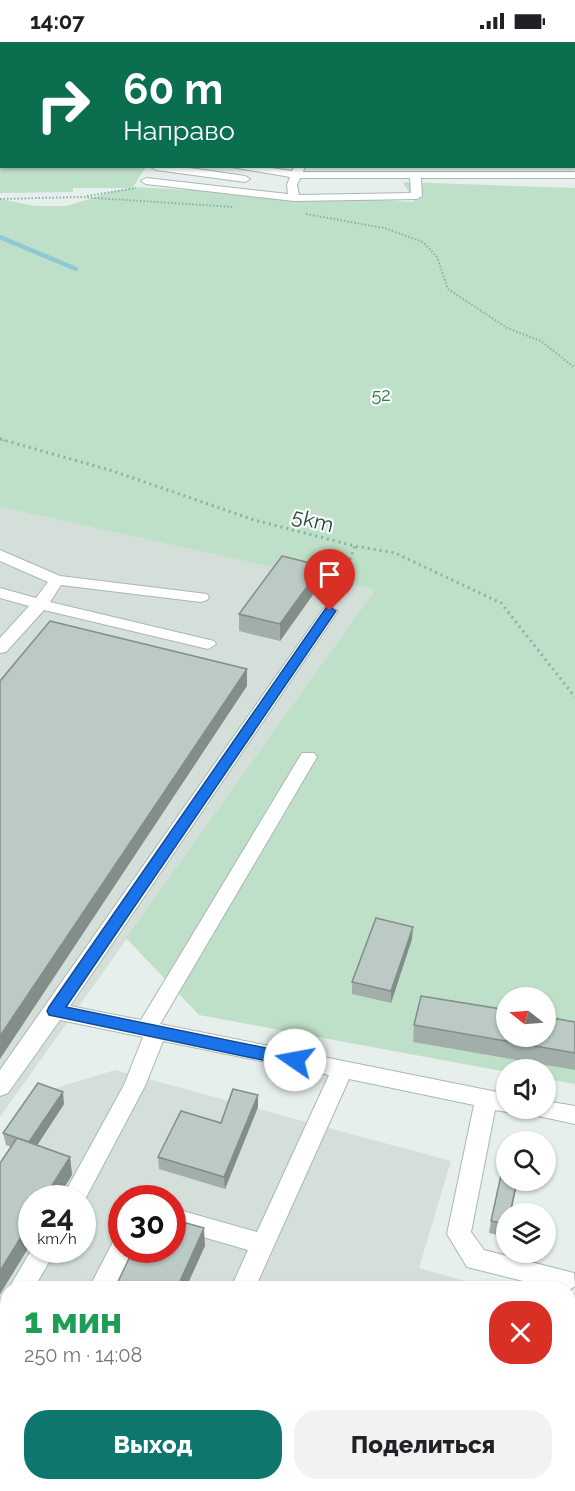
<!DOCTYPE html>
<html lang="ru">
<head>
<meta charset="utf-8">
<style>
	:root { --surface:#fff; --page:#f2f2f2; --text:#202124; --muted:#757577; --accent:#0f766e }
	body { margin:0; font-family:Raleway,sans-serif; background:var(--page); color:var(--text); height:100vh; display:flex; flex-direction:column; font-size:22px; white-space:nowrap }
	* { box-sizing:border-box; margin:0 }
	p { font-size:20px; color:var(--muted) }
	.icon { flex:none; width:33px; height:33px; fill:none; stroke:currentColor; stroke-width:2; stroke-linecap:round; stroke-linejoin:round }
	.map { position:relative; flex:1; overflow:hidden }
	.sheet { position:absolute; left:0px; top:1239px; width:576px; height:210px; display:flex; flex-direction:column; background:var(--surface); border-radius:24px 24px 0 0; box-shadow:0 2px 4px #0004 }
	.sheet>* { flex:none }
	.guide { position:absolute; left:0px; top:0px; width:576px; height:126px; box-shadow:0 2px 4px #0004; background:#0b6e4f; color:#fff; overflow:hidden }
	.needle { width:39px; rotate:287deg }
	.controls { position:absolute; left:496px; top:945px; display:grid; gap:12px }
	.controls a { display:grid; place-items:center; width:60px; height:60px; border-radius:50%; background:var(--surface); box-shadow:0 2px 4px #0004; font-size:30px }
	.speed { position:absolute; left:18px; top:1143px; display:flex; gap:12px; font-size:30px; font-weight:700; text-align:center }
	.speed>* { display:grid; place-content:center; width:78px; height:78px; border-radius:50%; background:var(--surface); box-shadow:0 2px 4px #0004; line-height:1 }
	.speed small { font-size:15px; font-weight:400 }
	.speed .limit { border:9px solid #d22; background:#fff; color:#111 }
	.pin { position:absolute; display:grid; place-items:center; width:51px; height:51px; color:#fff; margin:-62px -26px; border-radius:50% 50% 50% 0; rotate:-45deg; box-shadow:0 0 6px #0007 }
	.pin .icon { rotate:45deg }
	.me { position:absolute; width:66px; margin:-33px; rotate:282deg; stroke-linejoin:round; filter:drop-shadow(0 0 4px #0008) }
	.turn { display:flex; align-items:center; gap:21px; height:126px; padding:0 24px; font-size:27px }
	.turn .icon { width:78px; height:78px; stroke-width:2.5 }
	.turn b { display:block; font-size:42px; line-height:51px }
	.round { display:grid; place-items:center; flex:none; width:63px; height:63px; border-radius:24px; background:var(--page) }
	.overview { display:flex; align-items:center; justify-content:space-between; height:102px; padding:0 24px }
	h1 { font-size:36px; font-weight:800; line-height:45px; color:#1e9e55 }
	.action { display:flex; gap:12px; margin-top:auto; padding:12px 24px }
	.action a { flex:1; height:69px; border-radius:24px; background:var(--accent); color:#fff; font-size:24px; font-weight:800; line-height:69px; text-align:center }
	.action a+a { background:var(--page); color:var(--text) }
	.status { display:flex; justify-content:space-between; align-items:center; height:42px; padding:0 30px; background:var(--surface); direction:ltr }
	.status svg { height:16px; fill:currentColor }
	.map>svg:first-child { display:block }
</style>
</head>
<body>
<div class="status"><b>14:07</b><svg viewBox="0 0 49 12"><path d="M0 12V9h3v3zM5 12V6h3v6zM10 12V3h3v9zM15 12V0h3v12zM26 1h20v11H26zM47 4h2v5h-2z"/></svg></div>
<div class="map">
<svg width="575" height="1449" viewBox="0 0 575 1449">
	<rect width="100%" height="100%" fill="#e6efeb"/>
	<g fill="#d4dfda" fill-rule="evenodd">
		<polygon points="0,465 375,548 0,1075"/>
		<path d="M115,1028L451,1119L419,1226L468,1240L466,1246H8V1442H415L413,1449H0V1128L56,1046ZM32,1156H82V1208H32ZM122,1156H172V1208H122Z"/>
	</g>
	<g fill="#bfe0c8" fill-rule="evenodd">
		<polygon points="307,0 575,0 575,124 574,2"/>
		<path d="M0,107L2,124L146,125L133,145L414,160L403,140L575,146V1042L546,1037V1028H507V1030L199,973L126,896L375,548L0,465V157L35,164H67L114,149L131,146H73V150L0,151ZM507,956H546V994H507Z"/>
	</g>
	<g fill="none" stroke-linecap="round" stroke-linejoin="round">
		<polyline stroke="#8ec9d4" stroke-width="4.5" points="0,195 76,227"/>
		<defs>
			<g id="minor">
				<polygon points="166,0 176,0 165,2"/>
				<rect x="0" y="16" width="2" height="6"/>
				<polygon points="176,124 245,134 250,137 245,140 156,128 151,125"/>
				<path d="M226,124H257L292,129L295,124H305L303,130H575V136H421L422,154L417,157L294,159L146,142L141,139L146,136L288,152L287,143L290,135ZM300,136H410L411,151L299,153L297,143Z"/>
				<polygon points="0,508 60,534 207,552 209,555 207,558 201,560 61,543 50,560 214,599 216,602 208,607 44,568 6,610 0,611 0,596 29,564 0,556 0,546 36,556 48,540 0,519"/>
				<polygon points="330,564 338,569 70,964 141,978 302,711 314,711 317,715 160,982 507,1052 507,1066 515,1066 507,1070 495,1068 471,1190 484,1208 574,1231 575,1244 568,1249 568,1246 551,1246 467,1225 447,1192 474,1063 349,1037 255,1246 231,1246 248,1208 172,1186 172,1166 257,1190 329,1033 163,999 145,1044 82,1163 82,1156 62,1156 124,1043 143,995 60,978 8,1051 0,1054 0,1028 324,566"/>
				<polygon points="546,1059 575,1064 575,1082 529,1072 526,1066 546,1066"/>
				<polygon points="122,1197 122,1208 134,1208 114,1246 89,1246 113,1200"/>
				<polygon points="32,1207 56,1208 34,1246 9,1246"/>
				<polygon points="8,1259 8,1292 0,1294 0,1262"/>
				<polygon points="8,1416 8,1442 16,1442 11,1449 0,1449 0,1419"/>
				<polygon points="143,1442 170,1442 167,1449 139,1449"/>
				<polygon points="239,1442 288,1442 292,1449 242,1449"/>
			</g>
		</defs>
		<use href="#minor" stroke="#a8b8b2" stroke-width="2"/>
		<g stroke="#86b3a5" stroke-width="2" stroke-dasharray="1.5 2" stroke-linecap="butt">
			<polyline points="452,2 462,0"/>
			<polyline points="87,154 136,146"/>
			<polyline points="0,157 80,155 233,165"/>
			<polyline points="306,172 384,186 423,200 437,215 448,247 507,286 541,299 575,326"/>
			<polyline points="0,397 5,399"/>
		</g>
		<g stroke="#86b3a5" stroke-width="3" stroke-dasharray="2 4" stroke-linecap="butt">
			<polyline points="0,397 113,429 254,478 355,504 395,511 501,561 575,655"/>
			<polyline points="335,557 355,504"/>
		</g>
		<use href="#minor" fill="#fff" fill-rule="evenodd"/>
	</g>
	<g fill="#a1aea9">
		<polygon points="322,524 322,540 280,599 239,589 239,572"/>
		<polygon points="412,897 391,961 352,952 352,940"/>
		<polygon points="575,980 575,1028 413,1000 414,983"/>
		<polygon points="258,1053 258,1065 225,1147 159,1127 158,1115 221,1081"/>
		<polygon points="64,1062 37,1103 70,1115 72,1133 32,1156 32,1200 0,1252 11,1105 6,1103 3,1091"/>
		<polygon points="507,1138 518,1138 511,1172 507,1172 507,1189 506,1195 489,1191 491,1179"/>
	</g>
	<g fill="#838d89">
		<polygon points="322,524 322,540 280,599 280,582"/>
		<polygon points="247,627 247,644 0,1017 0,994"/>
		<polygon points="413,885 412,897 391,961 391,949"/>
		<polygon points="63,1050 64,1062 31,1113 29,1100"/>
		<polygon points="258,1053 258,1065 225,1147 224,1135"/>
		<polygon points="70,1115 72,1133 58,1156 44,1156"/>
		<polygon points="32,1177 32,1200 0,1252 0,1229"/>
		<polygon points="204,1186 205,1204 186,1246 177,1246"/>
		<polygon points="100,1442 111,1442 108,1449 97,1449"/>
	</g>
	<g fill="#bbcac4" stroke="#838d89" stroke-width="1.5">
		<polygon points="282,514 322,524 280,582 239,572"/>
		<polygon points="50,579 247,627 0,994 0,639"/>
		<polygon points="376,876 413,885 391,949 352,940"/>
		<polygon points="421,954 507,968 507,994 546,994 546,975 575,980 575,1011 414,983"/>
		<polygon points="38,1041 63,1050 29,1100 3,1091"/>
		<polygon points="233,1047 258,1053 224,1135 158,1115 181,1069 221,1081"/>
		<polygon points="17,1096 70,1115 44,1156 32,1156 32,1177 0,1229 0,1121"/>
		<polygon points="503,1124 507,1125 507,1138 517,1138 510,1172 507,1172 507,1182 491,1179"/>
		<polygon points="172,1177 204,1186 177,1246 115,1246 133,1208 172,1208"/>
		<polygon points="15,1442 100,1442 97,1449 11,1449"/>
		<polygon points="177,1442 204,1442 225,1449 174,1449"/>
	</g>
	<polygon fill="#1a73e8" stroke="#114b97" stroke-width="1.5" points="330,565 336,569 66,965 295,1012 301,1014 303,1018 301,1023 295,1025 49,973 47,969 49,965 326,566"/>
	<g text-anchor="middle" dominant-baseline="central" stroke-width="4.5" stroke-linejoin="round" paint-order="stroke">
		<g font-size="18" fill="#2d7a4b" stroke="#f7fbf9">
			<text x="381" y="352">52</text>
		</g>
		<g font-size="21" fill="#24423a" stroke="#f7fbf9">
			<text transform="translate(313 478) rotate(14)">5km</text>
		</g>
	</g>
</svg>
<div class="controls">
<a><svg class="needle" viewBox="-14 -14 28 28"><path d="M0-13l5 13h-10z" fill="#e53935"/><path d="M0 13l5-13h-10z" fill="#757577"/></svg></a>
<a><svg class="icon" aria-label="sound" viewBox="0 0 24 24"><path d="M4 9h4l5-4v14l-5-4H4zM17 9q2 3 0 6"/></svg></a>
<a><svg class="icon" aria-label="search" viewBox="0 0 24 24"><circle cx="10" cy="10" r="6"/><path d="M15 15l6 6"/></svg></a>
<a><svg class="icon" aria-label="layers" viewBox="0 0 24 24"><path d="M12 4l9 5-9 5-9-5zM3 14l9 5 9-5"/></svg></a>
</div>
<div class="speed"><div>24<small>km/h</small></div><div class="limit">30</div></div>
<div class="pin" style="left:330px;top:569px;background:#d93025"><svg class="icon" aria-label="arrive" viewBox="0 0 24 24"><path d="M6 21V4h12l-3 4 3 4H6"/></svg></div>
<svg class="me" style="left:295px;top:1018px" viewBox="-20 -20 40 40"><circle r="19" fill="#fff"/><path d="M0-13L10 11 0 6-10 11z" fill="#1a73e8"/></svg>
<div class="guide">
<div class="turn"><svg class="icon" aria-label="right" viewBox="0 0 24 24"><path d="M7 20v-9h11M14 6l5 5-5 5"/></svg><div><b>60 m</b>Направо</div></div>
</div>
<section class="sheet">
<div class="overview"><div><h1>1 мин</h1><p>250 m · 14:08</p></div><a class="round" style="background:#d93025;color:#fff"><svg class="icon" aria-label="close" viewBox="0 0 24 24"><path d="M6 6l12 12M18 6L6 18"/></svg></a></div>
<div class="action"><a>Выход</a><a>Поделиться</a></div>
</section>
</div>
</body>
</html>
